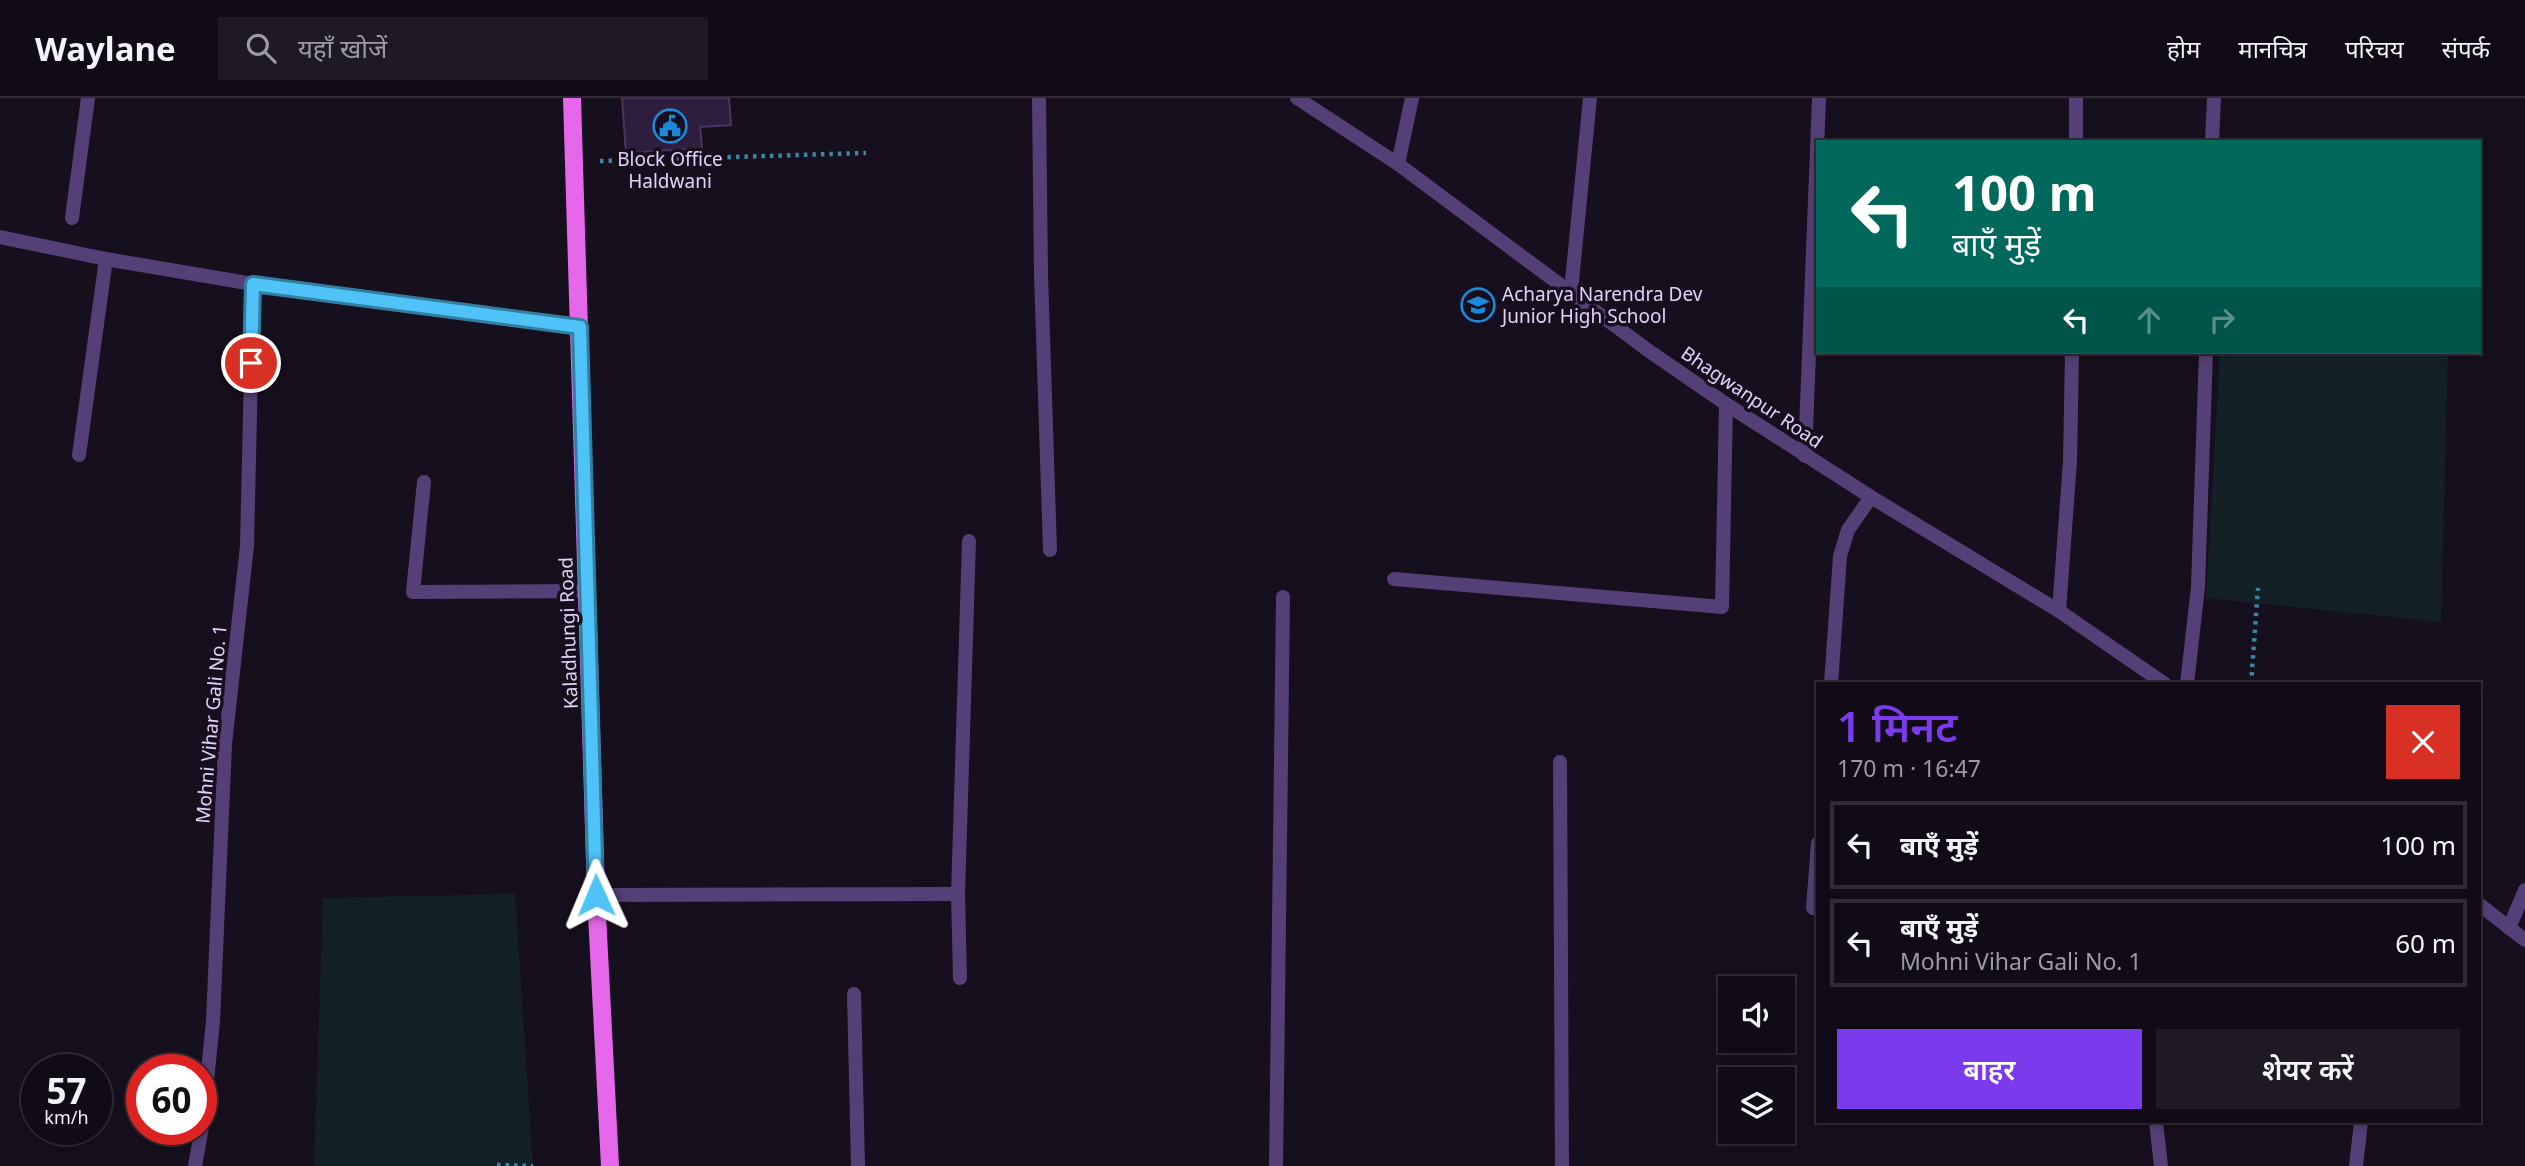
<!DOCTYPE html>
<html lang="hi">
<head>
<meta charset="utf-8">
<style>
	:root { --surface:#100b16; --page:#1e1923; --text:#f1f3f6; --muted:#9c9ba1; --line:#302b35; --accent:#7c3aed }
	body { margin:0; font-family:"Noto Sans","Noto Sans Devanagari",sans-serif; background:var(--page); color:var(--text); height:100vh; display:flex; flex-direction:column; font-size:26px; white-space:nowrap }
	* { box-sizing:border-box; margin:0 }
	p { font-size:23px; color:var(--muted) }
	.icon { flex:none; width:38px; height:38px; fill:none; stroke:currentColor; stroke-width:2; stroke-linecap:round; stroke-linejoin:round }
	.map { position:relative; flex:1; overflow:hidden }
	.panel { position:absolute; left:1816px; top:584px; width:665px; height:441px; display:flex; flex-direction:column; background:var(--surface); border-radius:0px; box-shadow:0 4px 10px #0003,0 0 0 2px var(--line) }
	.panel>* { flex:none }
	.hud { position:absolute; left:1816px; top:42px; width:665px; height:214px; border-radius:0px; box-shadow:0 4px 10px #0003,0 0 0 2px var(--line); background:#00695c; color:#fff; overflow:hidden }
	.buttons { position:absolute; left:1718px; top:878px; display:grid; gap:14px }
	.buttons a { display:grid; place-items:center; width:77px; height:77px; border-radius:0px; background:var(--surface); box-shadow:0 4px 10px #0003,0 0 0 2px var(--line); font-size:35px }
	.speed { position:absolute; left:21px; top:956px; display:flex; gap:14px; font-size:35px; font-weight:700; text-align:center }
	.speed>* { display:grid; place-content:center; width:91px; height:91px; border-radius:50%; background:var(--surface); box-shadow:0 4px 10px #0003,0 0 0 2px var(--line); line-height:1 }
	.speed small { font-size:18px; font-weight:400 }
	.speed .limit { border:10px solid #d22; background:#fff; color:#111 }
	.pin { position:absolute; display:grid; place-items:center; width:60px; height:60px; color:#fff; margin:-30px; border:4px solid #fff; border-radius:50%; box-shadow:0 2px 7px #0007 }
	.me { position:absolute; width:77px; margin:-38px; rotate:359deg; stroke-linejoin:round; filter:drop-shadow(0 0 5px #0008) }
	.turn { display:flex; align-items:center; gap:24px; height:147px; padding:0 21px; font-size:32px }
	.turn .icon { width:91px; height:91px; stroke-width:2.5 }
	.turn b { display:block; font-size:49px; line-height:60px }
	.lanes { display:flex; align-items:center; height:66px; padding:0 21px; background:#0003; justify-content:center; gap:35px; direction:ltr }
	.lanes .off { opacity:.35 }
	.round { display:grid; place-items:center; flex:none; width:74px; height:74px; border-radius:0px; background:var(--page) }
	.head { display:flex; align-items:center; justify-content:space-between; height:119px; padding:0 21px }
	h1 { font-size:42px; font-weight:600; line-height:52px; color:var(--accent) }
	.primary-button { display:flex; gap:14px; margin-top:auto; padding:14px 21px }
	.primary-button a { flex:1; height:80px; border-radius:0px; background:var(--accent); color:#fff; font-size:28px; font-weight:600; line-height:80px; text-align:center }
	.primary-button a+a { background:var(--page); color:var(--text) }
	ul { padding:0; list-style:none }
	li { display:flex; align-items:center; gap:21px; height:88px; margin:0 14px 10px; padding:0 7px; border:4px solid var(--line); border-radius:0px }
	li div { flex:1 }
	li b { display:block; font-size:26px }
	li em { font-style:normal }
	header { display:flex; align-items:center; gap:42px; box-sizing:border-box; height:98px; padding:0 35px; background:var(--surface); border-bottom:2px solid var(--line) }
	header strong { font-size:33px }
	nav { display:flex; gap:38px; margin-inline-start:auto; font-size:24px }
	.search { width:490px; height:63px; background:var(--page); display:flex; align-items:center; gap:18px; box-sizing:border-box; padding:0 24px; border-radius:0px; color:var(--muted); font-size:26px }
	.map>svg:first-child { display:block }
</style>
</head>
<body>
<header>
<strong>Waylane</strong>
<div class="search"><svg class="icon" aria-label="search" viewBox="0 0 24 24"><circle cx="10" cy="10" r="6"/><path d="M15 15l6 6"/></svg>यहाँ खोजें</div>
<nav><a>होम</a><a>मानचित्र</a><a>परिचय</a><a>संपर्क</a></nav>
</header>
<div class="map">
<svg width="2525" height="1068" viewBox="0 0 2525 1068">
	<rect width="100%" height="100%" fill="#160f1d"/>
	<g fill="#132127">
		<polygon points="2220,254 2448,254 2441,524 2206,500"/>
		<polygon points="515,796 533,1068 314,1068 323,800"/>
	</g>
	<polygon fill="#2e1d3c" stroke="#4d3265" stroke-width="2" points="622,0 729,0 731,27 700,29 702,50 626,55"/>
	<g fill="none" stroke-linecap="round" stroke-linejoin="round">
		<g stroke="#3d86a1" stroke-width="4.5" stroke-dasharray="3.5 5" stroke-linecap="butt">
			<polyline points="600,63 866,55"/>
			<polyline points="2251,586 2258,490"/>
			<polyline points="497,1067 533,1068"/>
		</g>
		<g stroke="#544076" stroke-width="14">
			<polyline points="2212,44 2214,0"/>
			<polyline points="79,357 106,161"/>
			<polyline points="424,384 413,494 588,493"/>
			<polyline points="1831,586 1840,458 1848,432 1871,399"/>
			<polyline points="2187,586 2198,489 2206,254"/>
			<polyline points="1813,810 1818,745"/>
		</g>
		<g stroke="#544076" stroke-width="14">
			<polyline points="1039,0 1041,176 1050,452"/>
			<polyline points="2076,44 2076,0"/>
			<polyline points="1398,66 1412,0"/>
			<polyline points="72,120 88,0"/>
			<polyline points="1571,193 1590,0"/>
			<polyline points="1805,358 1819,0"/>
			<polyline points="1394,481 1722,509 1726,306"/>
			<polyline points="2059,513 2070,363 2072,254"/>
			<polyline points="1560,664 1562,1068"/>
			<polyline points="596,797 958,796"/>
			<polyline points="2509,830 2525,792"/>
			<polyline points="960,880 958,796 969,443"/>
			<polyline points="854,896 858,1068"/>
			<polyline points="2156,1024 2161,1068"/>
			<polyline points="195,1068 203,1023 213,923 225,646 247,448 253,186"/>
			<polyline points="1276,1068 1283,499"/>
			<polyline points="2356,1068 2361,1024"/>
		</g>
		<g stroke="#544076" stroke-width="14">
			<polyline points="1297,0 1398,66 1649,253 1726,306 1871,399 2059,513 2165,586"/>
			<polyline points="0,139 106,161 253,186 580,229"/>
			<polyline points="2480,807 2525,842"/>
		</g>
		<polyline stroke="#e567ea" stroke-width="18" points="572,0 596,797 610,1068"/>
	</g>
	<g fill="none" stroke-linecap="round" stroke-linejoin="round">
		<defs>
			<polyline id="route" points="251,265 253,186 580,229 596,797"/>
		</defs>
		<use href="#route" stroke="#337fa1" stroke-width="18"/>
		<use href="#route" stroke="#4fc3f7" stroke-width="12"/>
	</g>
	<defs>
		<symbol id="civic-ring" viewBox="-11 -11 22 22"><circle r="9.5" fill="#160f1d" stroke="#1d88d9" stroke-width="1.5"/><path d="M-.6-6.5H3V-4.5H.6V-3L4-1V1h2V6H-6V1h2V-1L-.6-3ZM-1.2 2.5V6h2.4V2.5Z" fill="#1d88d9"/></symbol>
		<symbol id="school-ring" viewBox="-11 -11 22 22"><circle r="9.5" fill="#160f1d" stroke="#1d88d9" stroke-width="1.5"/><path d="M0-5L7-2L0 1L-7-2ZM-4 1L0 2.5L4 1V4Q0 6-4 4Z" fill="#1d88d9"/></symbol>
	</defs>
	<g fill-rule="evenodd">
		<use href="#civic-ring" x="651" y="9" width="38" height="38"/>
		<use href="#school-ring" x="1459" y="188" width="38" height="38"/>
	</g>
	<g text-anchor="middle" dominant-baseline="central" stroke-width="7" stroke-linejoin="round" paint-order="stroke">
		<g font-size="19" fill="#e3d1f9" stroke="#160f1d">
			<text x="670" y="61">Block Office<tspan x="670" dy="22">Haldwani</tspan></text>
			<text x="1502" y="196" text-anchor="start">Acharya Narendra Dev<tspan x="1502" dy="22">Junior High School</tspan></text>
		</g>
		<g font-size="19" fill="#e3d1f9" stroke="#160f1d">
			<text transform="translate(1752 299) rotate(34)">Bhagwanpur Road</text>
			<text transform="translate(568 535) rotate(-92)">Kaladhungi Road</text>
			<text transform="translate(211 626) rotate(-85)">Mohni Vihar Gali No. 1</text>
		</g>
	</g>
</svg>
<div class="buttons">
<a><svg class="icon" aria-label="sound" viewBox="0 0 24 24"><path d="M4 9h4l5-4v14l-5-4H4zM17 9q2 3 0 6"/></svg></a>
<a><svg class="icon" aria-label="layers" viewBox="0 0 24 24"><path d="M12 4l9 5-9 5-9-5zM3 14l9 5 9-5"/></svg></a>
</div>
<div class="speed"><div>57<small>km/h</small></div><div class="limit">60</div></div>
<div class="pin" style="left:251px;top:265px;background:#d93025"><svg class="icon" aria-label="arrive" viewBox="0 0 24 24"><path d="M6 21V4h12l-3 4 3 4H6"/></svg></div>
<svg class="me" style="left:596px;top:797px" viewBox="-20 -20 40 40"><path d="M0-17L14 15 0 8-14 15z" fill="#4fc3f7" stroke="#fff" stroke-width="4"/></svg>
<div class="hud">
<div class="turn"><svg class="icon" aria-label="left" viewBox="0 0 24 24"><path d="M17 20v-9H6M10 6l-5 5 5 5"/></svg><div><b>100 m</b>बाएँ मुड़ें</div></div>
<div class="lanes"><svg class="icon" aria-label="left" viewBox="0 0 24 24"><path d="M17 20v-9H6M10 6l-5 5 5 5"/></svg><svg class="icon off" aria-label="ahead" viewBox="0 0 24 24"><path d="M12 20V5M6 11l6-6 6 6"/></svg><svg class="icon off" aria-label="right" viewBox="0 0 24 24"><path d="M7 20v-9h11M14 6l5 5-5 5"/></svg></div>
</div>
<section class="panel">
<div class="head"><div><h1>1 मिनट</h1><p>170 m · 16:47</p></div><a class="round" style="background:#d93025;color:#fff"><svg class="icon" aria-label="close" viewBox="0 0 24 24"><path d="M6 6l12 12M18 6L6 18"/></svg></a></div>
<ul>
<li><svg class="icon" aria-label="left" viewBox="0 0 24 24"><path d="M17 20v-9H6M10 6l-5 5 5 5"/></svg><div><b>बाएँ मुड़ें</b></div><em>100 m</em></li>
<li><svg class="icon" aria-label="left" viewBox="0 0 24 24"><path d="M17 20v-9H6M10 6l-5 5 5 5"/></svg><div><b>बाएँ मुड़ें</b><p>Mohni Vihar Gali No. 1</p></div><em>60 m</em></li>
</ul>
<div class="primary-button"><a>बाहर</a><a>शेयर करें</a></div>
</section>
</div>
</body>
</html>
